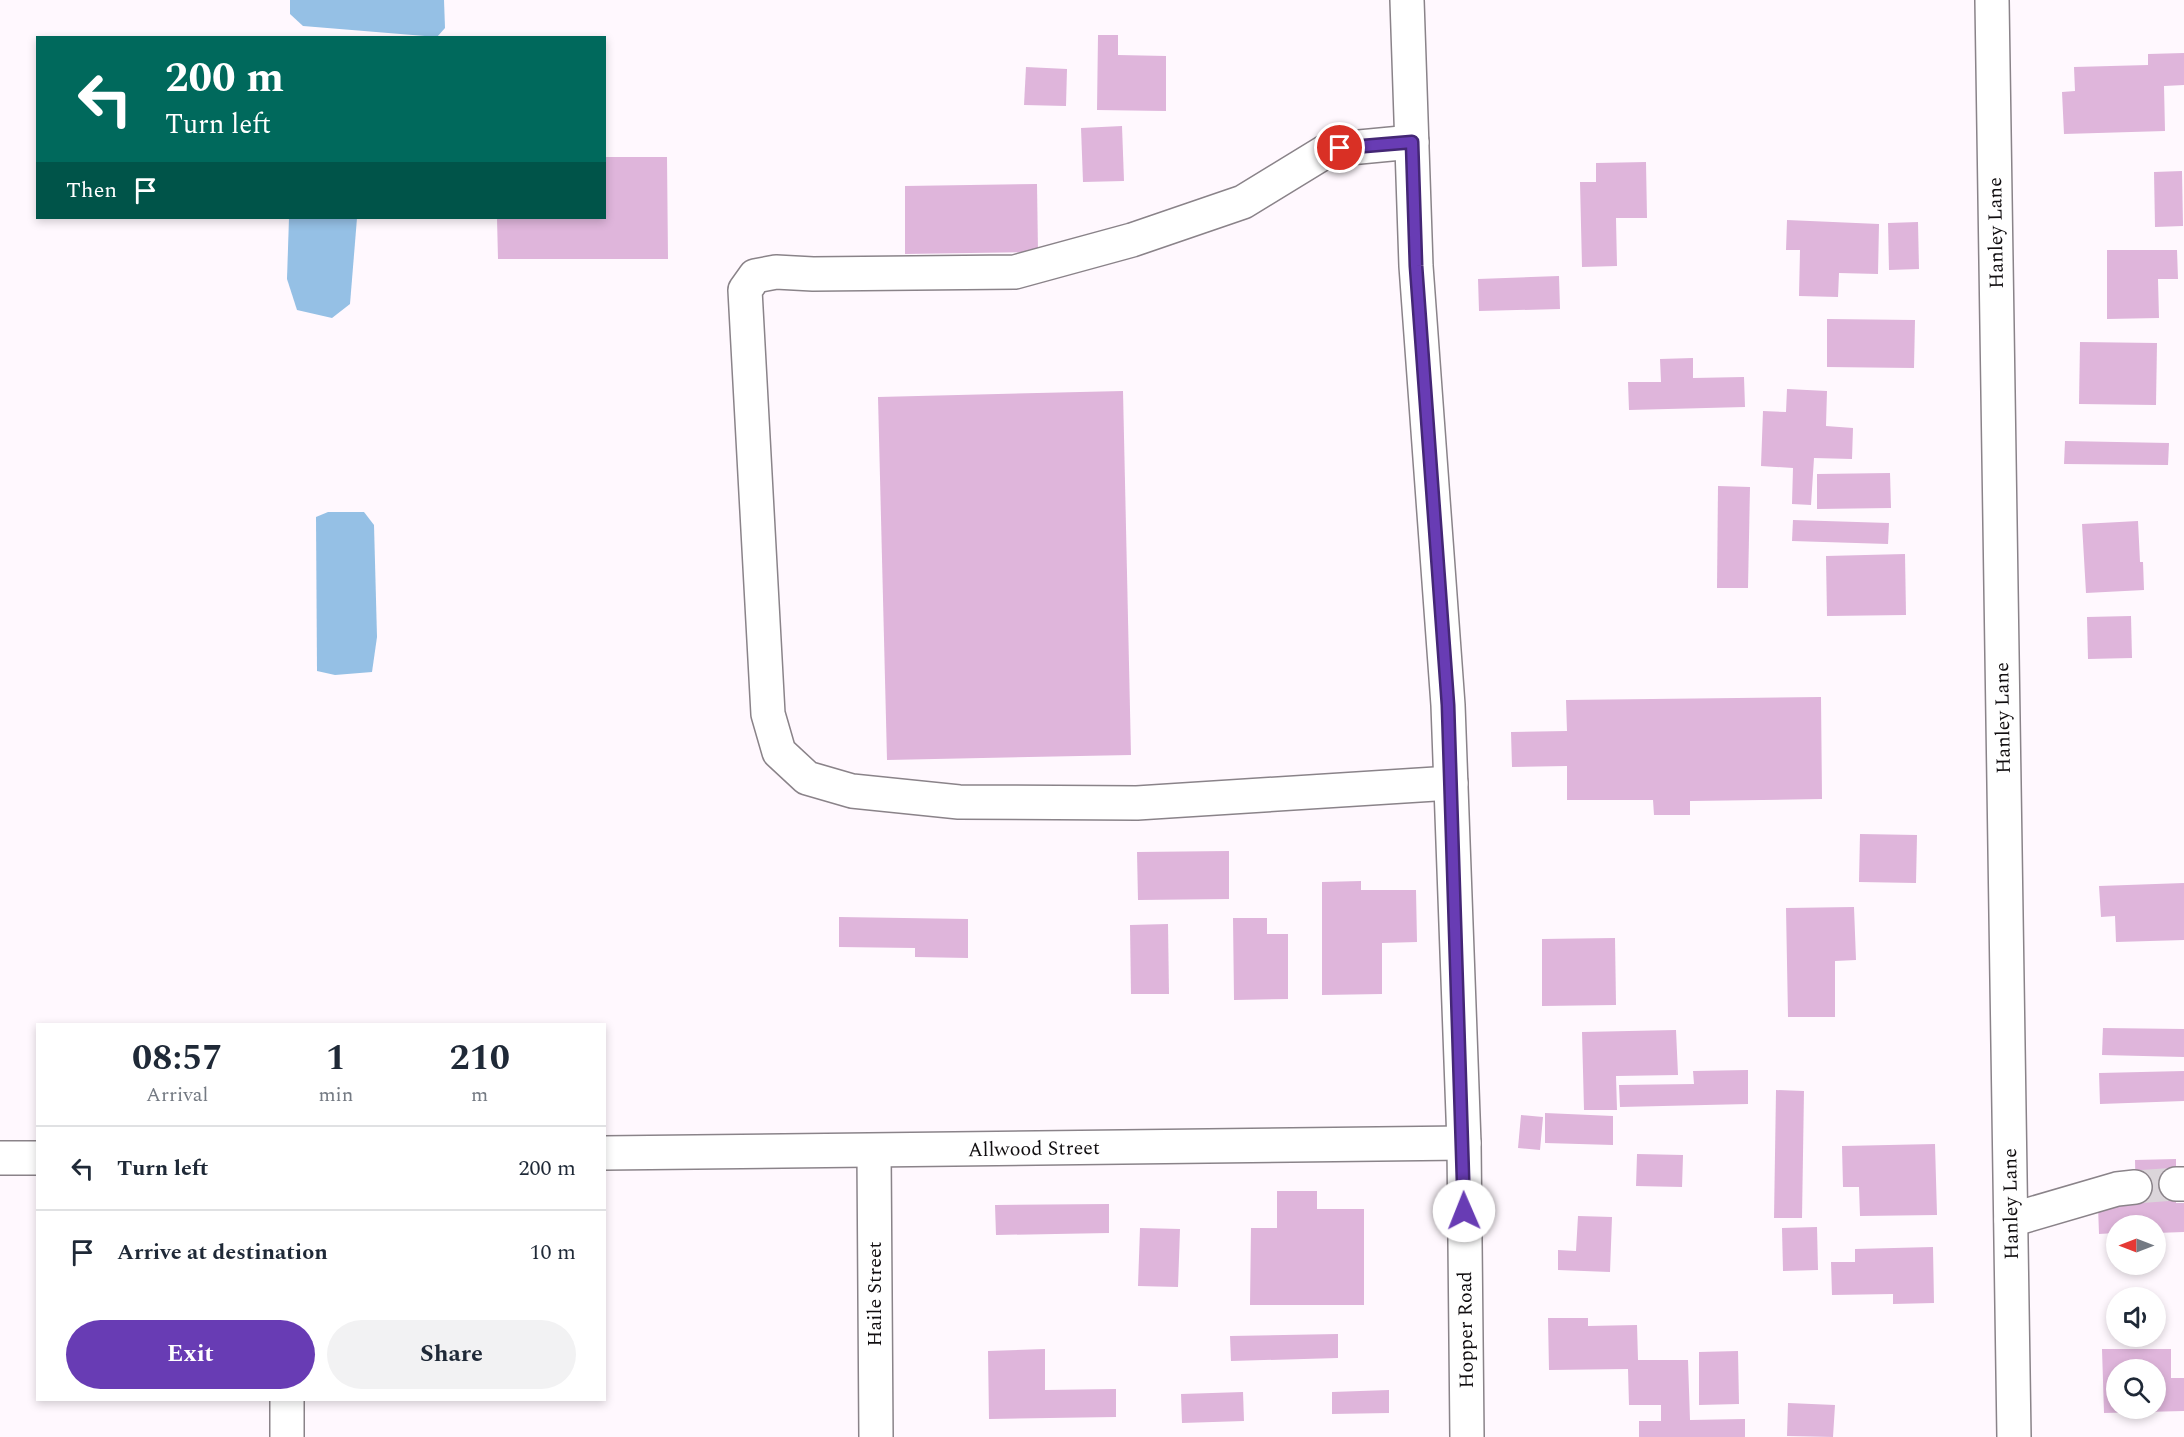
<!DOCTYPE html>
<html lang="en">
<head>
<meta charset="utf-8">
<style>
	:root { --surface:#fff; --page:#f2f2f3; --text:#1f2937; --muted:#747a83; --line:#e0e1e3; --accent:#683cb4 }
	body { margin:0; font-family:Spectral,serif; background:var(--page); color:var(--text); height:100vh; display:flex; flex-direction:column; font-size:22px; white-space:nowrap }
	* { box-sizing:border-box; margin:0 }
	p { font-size:20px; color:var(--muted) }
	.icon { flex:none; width:33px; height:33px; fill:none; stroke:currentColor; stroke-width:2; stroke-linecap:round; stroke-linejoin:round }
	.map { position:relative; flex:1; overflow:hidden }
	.panel { position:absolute; left:36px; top:1023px; width:570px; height:378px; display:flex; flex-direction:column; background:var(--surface); border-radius:0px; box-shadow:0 3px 9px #0003 }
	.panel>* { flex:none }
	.banner { position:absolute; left:36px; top:36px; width:570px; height:183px; border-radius:0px; box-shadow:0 3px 9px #0003; background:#00695c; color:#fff; overflow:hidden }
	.needle { width:39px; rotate:270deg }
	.fabs { position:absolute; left:2106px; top:1215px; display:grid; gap:12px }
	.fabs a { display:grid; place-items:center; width:60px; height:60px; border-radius:50%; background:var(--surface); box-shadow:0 3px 9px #0003; font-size:30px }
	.pin { position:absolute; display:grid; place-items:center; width:51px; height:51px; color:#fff; margin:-26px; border:3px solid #fff; border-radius:50%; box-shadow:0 2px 6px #0007 }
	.me { position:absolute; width:66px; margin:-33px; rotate:359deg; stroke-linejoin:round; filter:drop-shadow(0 0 4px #0008) }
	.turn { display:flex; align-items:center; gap:21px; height:126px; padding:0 30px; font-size:27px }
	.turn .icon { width:78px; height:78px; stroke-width:2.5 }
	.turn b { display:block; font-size:42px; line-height:51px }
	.then { display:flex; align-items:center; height:57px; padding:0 30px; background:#0003; gap:12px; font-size:22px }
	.eta { display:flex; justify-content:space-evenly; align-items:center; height:102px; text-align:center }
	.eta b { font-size:36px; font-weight:700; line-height:42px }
	.button { display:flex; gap:12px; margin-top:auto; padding:12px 30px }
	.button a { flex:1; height:69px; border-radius:36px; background:var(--accent); color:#fff; font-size:24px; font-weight:700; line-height:69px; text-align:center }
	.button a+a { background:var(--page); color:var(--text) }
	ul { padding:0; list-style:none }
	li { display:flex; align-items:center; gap:18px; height:84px; padding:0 30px; border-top:2px solid var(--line) }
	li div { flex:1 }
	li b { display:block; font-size:22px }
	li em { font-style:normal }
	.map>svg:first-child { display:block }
</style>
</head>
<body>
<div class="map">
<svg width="2184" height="1437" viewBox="0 0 2184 1437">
	<rect width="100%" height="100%" fill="#fff8fe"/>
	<g fill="#95c0e5">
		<polygon points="290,0 444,0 445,28 437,37 303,26 290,14"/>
		<polygon points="289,218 357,218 350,304 332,318 297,310 287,279"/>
		<polygon points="328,512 364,512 374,525 377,637 372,672 335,675 317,671 316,517"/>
	</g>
	<g fill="#dfb5db" fill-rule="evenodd">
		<polygon points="1098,35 1118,35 1118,55 1166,56 1166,111 1097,110"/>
		<polygon points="2184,53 2184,85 2164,86 2165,131 2064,134 2062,92 2075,91 2074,67 2148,65 2148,54"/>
		<polygon points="1026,67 1067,69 1066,106 1024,105"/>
		<polygon points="1122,126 1124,181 1083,182 1081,128"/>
		<polygon points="604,157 667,157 668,259 498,259 497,218 604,218"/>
		<polygon points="1646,162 1647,218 1616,218 1617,266 1582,267 1580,182 1596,182 1596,163"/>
		<polygon points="2182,171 2183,226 2155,227 2154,172"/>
		<polygon points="1037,184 1038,252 905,254 905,186"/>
		<polygon points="1787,220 1879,224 1878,274 1839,273 1838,297 1799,296 1800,250 1786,250"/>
		<polygon points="1918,222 1919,269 1889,270 1888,223"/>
		<polygon points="2107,250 2177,250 2178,279 2158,279 2159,318 2107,319"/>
		<polygon points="1559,276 1560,309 1479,311 1478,279"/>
		<polygon points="1827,319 1915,320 1914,368 1827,367"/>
		<polygon points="2080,342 2157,343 2156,405 2079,404"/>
		<polygon points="1693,358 1693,378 1744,377 1745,407 1629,410 1628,382 1661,382 1660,359"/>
		<polygon points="1787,389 1827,391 1826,426 1853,428 1852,459 1814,458 1811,505 1792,504 1793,468 1761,466 1763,411 1786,412"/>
		<polygon points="1123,391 1131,755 887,760 878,397"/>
		<polygon points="2065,441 2169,443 2168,465 2064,464"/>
		<polygon points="1890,473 1891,508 1817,509 1817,474"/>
		<polygon points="1718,486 1750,487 1748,588 1717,588"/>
		<polygon points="1793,520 1889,523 1888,544 1792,541"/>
		<polygon points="2138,521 2140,562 2143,562 2144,590 2086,593 2082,524"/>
		<polygon points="1905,554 1906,615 1827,616 1826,556"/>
		<polygon points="2131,616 2132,658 2088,659 2087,617"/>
		<polygon points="1821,697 1822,799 1690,801 1690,815 1654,815 1653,800 1567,800 1567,766 1512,767 1511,732 1567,731 1566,700"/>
		<polygon points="1860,834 1917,835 1916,883 1859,882"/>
		<polygon points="1229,851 1229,899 1138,900 1137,852"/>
		<polygon points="1361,881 1361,890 1416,890 1417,942 1382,943 1382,994 1322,995 1322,882"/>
		<polygon points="2184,883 2184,940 2116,942 2115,916 2101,917 2099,886"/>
		<polygon points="1854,907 1856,960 1835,961 1835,1017 1788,1017 1786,908"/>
		<polygon points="839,917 968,919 968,958 915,957 915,948 839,947"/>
		<polygon points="1233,918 1267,918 1267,934 1288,934 1288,999 1234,1000"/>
		<polygon points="1168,924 1169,994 1131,994 1130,925"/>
		<polygon points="1615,938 1616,1005 1542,1006 1542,939"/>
		<polygon points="2103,1028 2184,1029 2184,1057 2102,1055"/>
		<polygon points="1676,1030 1678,1075 1616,1076 1617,1110 1584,1110 1582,1032"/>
		<polygon points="1748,1070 1748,1104 1620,1107 1619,1085 1694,1084 1693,1071"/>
		<polygon points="2184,1071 2184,1101 2100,1104 2099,1073"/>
		<polygon points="1776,1090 1804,1091 1802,1218 1774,1218"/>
		<polygon points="1545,1113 1613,1116 1613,1145 1545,1143"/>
		<polygon points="1521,1115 1543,1117 1540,1150 1518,1148"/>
		<polygon points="1935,1144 1937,1215 1860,1216 1859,1187 1843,1187 1842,1146"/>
		<polygon points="1637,1154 1683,1155 1682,1187 1636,1186"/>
		<polygon points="2176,1159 2176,1203 2184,1203 2184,1232 2156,1233 2156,1226 2116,1226 2116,1233 2099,1234 2098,1206 2136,1205 2135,1160"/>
		<polygon points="1277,1191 1317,1191 1317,1209 1364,1209 1364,1305 1250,1305 1251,1228 1277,1228"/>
		<polygon points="1109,1204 1109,1233 996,1235 995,1205"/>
		<polygon points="1578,1216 1612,1217 1610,1272 1558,1270 1558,1250 1576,1251"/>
		<polygon points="1817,1227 1818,1270 1783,1271 1782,1228"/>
		<polygon points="1140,1228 1180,1229 1178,1287 1138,1286"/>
		<polygon points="1933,1247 1934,1303 1893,1304 1893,1294 1832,1295 1831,1262 1855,1262 1855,1249"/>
		<polygon points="1548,1318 1588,1318 1588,1326 1637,1325 1638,1360 1688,1360 1690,1420 1745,1419 1745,1437 1639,1437 1639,1421 1661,1421 1661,1405 1629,1405 1628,1369 1549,1370"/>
		<polygon points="1338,1334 1338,1358 1231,1361 1230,1336"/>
		<polygon points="1045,1349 1045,1390 1116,1389 1116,1417 989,1419 988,1351"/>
		<path d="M2102,1349H2171V1378H2184V1411L2104,1413ZM2116,1370H2156V1408H2116Z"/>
		<polygon points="1738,1351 1739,1404 1699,1405 1699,1352"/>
		<polygon points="1389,1390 1389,1413 1332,1414 1332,1392"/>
		<polygon points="1243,1392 1244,1421 1182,1423 1181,1394"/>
		<polygon points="1788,1403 1835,1405 1833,1437 1787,1436"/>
	</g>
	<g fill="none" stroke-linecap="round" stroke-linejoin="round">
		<polyline stroke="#dbd5da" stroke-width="33" stroke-dasharray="33 16" stroke-linecap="butt" points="2135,1187 2176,1184"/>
		<defs>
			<g id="minor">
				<polyline points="1992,0 2014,1437"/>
				<polyline points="1412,142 1328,150 1243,202 1132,240 1015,272 813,274 776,272 755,276 745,290 768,714 779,752 807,778 852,791 959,802 1137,803 1451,783"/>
				<polyline points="874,1151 876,1437"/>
				<polyline points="604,1153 1464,1143"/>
				<polyline points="0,1158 38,1158"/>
				<polyline points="2176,1184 2184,1184"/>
				<polyline points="2011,1220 2117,1189 2135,1187"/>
				<polyline points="287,1400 287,1437"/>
			</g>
			<polyline id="major" points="1407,0 1416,266 1448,705 1464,1143 1467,1437"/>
		</defs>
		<use href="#minor" stroke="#8a8389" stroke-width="36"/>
		<use href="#major" stroke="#8a8389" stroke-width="36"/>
		<use href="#minor" stroke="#fff" stroke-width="33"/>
		<use href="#major" stroke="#fff" stroke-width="33"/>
	</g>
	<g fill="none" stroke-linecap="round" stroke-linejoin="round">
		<defs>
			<polyline id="route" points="1340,148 1412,142 1416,266 1448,705 1464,1211"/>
		</defs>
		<use href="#route" stroke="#442775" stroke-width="15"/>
		<use href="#route" stroke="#683cb4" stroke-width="10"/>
	</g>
	<g text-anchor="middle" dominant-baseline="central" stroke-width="4.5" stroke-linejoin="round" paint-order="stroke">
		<g font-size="20" fill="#110e10" stroke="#fff">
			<text transform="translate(1996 233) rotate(-91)">Hanley Lane</text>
			<text transform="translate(2003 718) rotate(-91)">Hanley Lane</text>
			<text transform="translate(1034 1149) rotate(-1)">Allwood Street</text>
			<text transform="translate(2011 1204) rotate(-91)">Hanley Lane</text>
			<text transform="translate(875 1294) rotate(-90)">Haile Street</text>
			<text transform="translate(1466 1330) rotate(-91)">Hopper Road</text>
		</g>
	</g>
</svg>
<div class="fabs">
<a><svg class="needle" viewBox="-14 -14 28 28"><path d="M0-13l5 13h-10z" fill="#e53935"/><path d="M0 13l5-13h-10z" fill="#747a83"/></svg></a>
<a><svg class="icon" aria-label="sound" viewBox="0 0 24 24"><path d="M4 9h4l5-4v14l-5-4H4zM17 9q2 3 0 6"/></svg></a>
<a><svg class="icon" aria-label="search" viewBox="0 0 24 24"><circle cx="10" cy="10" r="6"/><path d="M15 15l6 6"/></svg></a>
</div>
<div class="pin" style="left:1340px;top:148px;background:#d93025"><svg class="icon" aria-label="arrive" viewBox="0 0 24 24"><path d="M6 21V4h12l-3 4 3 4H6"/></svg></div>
<svg class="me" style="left:1464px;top:1211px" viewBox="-20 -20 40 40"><circle r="19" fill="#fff"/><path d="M0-13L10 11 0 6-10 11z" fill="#683cb4"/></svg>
<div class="banner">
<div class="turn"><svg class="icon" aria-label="left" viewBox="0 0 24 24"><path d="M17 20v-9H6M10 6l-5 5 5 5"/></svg><div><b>200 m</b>Turn left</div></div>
<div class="then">Then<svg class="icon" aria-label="arrive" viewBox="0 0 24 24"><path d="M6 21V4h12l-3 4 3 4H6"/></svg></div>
</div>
<section class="panel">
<div class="eta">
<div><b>08:57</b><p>Arrival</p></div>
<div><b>1</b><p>min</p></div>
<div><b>210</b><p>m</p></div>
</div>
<ul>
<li><svg class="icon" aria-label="left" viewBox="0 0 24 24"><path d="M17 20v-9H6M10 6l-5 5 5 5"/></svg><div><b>Turn left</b></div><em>200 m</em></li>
<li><svg class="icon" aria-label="arrive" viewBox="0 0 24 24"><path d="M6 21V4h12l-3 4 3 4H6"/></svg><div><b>Arrive at destination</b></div><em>10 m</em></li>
</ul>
<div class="button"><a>Exit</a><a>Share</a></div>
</section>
</div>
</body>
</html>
